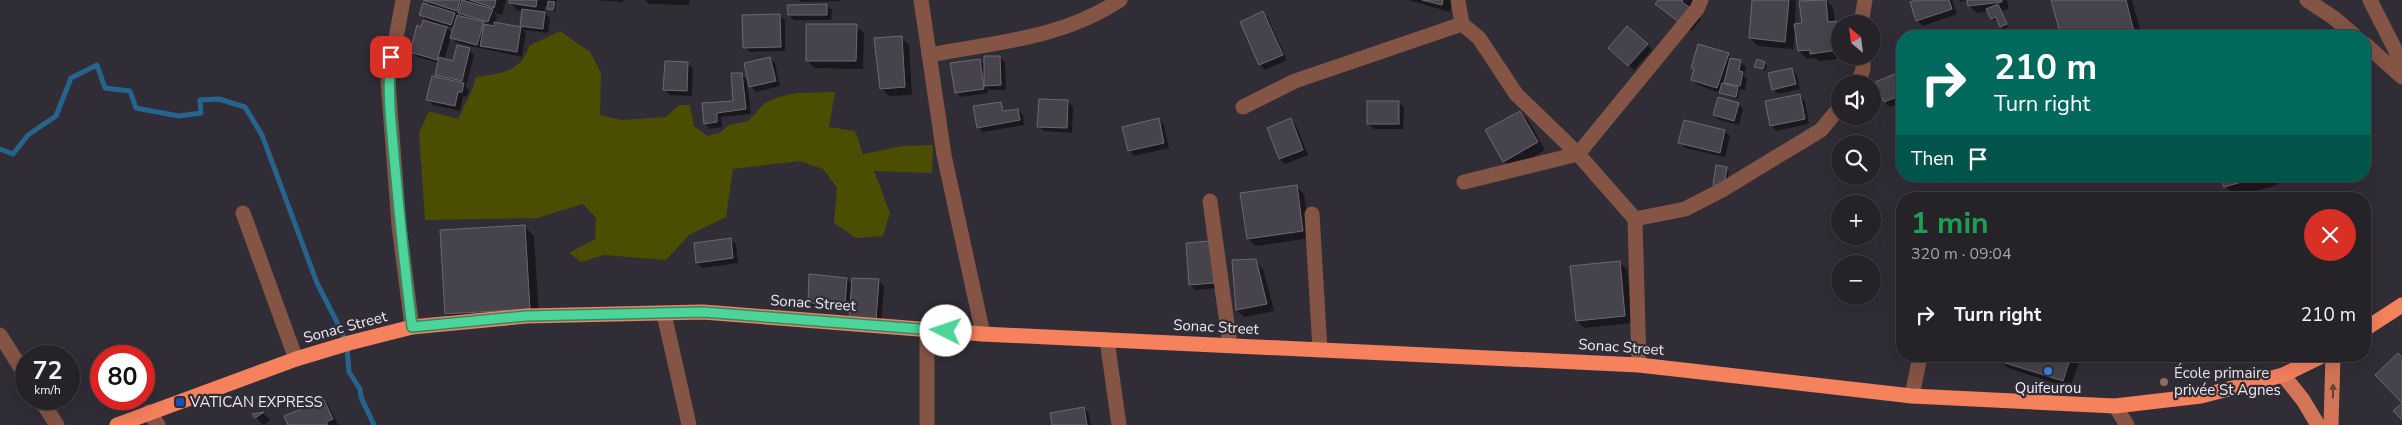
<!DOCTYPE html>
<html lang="en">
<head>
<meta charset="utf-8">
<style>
	:root { --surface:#252228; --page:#312f34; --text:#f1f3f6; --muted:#a3a4a8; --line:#423f45 }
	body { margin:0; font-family:"Nunito Sans",sans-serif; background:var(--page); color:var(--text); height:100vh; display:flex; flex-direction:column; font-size:19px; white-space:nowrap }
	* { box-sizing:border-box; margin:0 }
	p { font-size:16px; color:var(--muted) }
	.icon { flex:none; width:28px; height:28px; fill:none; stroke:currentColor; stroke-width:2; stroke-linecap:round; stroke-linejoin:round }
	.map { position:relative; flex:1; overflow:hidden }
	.drawer { position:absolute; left:1896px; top:192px; width:475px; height:170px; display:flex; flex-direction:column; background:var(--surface); border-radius:20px; box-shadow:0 5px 20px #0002,0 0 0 1px var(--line) }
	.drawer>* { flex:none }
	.banner { position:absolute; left:1896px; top:30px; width:475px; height:152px; border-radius:20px; box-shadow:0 5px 20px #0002,0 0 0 1px var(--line); background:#00695c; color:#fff; overflow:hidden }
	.needle { width:32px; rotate:332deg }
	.buttons { position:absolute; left:1831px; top:15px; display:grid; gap:10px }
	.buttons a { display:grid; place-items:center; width:50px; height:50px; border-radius:50%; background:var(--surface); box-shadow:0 5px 20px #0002,0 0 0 1px var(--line); font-size:25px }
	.speed { position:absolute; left:15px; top:345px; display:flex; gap:10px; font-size:25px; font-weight:700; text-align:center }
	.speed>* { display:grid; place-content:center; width:65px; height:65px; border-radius:50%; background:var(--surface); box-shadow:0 5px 20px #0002,0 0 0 1px var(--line); line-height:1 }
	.speed small { font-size:12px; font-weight:400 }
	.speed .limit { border:8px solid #d22; background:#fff; color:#111 }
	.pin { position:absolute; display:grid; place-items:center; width:42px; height:42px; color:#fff; margin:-21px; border-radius:10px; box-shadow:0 2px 8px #0006 }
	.me { position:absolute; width:55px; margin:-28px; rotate:274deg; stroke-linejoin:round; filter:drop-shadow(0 0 4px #0008) }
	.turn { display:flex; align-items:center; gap:18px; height:105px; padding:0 15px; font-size:22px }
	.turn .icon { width:65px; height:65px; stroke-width:2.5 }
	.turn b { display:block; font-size:35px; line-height:42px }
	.then { display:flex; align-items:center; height:48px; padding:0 15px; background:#0003; gap:10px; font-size:19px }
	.round { display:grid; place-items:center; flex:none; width:52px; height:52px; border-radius:26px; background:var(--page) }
	.overview { display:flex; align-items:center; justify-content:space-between; height:85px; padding:0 15px }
	h1 { font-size:30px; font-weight:700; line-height:38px; color:#1e9e55 }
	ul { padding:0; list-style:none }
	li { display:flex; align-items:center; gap:15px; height:75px; padding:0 15px }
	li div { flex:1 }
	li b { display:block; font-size:19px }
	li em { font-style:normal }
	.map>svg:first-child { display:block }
</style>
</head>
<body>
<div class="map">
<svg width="2402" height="425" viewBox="0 0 2402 425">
	<rect width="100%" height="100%" fill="#312d36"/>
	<path fill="#4b4d00" d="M560,31L590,52L601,73L600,115L622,120L666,117L679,105H690L694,126L707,136L719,133L729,125L748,121L765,103L779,97L797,93L835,92L829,127L855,131L863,154L903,146L933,145L932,173L874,171L890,213L883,236L856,238L834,223L837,188L823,169L800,161L733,169L726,217L689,235L666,260L604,255L581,262L569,253L595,239L596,218L583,204L537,218L425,220L419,133L429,111L458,119L472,90L476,77C500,73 521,73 529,46Z"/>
	<g fill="#0007" fill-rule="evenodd">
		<path d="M425,0H506L502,15L493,12L497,16L495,24L524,28L521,25L523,11H518L510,3V0H557L555,12L545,6L544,13L550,18L548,33L523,30L526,33L522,57L457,43L451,37L444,60L454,62L469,49L474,55L466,87L469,90L467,97L463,96L460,111L433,105L428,99L442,80L436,74L439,63L417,57L412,51L422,28L429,23L421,15L431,7ZM444,25L454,28L453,34Z"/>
		<polygon points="594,0 623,0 623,2"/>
		<polygon points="645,0 689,0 689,5 649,4"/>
		<polygon points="799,0 840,0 840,1 801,2"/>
		<polygon points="1408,0 1452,0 1450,12"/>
		<polygon points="1660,0 1696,0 1693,12 1701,19 1692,31 1665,11 1657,4"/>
		<polygon points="1754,0 1796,0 1795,25 1803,24 1800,2 1826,0 1833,7 1835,22 1840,28 1840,56 1846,58 1819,61 1816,58 1807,59 1799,51 1796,26 1793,49 1758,46 1750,38"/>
		<polygon points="1921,0 1952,0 1957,14 1923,26 1918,21 1912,3"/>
		<polygon points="1959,0 2007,0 2009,9 2001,11 2008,27 2003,29 1998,19 1994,20 1992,18 1989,11 1977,13 1969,6 1968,0 1961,2"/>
		<polygon points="2052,0 2132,0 2142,36 2062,36"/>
		<polygon points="827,5 832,10 831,20 794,20 789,15"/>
		<polygon points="1263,13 1268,18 1287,60 1265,70 1260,65"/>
		<polygon points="779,15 785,20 785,51 750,52 744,47"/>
		<polygon points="856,26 864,33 863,69 815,68 807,61"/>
		<polygon points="901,37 909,45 912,95 889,96 881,88"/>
		<polygon points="1647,44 1652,50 1634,70 1615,53"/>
		<polygon points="1728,54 1733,60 1741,62 1746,67 1744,76 1747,79 1745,90 1740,89 1738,99 1698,85 1692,80 1695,71 1692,68"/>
		<polygon points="999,57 1005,62 1006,90 990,90 987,87 988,93 961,97 956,92 979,60 985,66"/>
		<polygon points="770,58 775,63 780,86 756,92 751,87 745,64"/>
		<polygon points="688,63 693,69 692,96 670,95 665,90"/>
		<polygon points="1764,63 1767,65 1765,71 1756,67"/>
		<polygon points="1792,70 1797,75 1800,89 1778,94 1773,89"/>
		<polygon points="741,74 747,80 751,114 721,117 722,127 710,129 705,124 704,104 734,102"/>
		<polygon points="1894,76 1902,88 1902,102 1890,107 1885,102"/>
		<polygon points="1799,95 1805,101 1809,124 1776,131 1771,125"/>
		<polygon points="1068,102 1073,107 1072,133 1044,131 1039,126"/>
		<polygon points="1398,102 1404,107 1403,129 1374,129 1368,124"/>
		<polygon points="1000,103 1006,112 1018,110 1023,115 1024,125 983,132 978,127"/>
		<polygon points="1738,104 1743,109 1739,125 1719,120 1714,115"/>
		<polygon points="1520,112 1528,120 1545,150 1511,169 1504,161"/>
		<polygon points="1159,120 1164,125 1169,148 1134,156 1129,150"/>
		<polygon points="1291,120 1296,125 1308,155 1285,164 1280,159 1268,129"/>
		<polygon points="1725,131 1730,136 1725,157 1685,148 1680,142"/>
		<polygon points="1717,167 1729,171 1726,188"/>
		<polygon points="2219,176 2291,176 2271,187 2234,196 2225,186"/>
		<polygon points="1296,186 1304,194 1310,238 1256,246 1248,239"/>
		<polygon points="524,226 534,236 539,318 456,323 446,314"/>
		<polygon points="730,239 736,244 738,263 702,268 697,263"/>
		<polygon points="1187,244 1218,288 1195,290 1190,284"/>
		<polygon points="1255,261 1263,269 1274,311 1244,317 1237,310"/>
		<polygon points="1619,262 1627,270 1633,323 1584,328 1577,321"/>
		<polygon points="847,279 852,284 879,281 884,286 881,325 851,310 814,308 809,303"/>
		<polygon points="2002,356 2073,356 2079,362 2070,388 2008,368 2000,360"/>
		<polygon points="322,398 327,403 338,425 289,425"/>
		<polygon points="1084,408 1089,414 1091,425 1053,425"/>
		<polygon points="263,413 270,420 263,425 254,415"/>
	</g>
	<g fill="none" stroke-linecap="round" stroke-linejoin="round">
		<polyline stroke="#27648d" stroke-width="5" points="0,149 13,154 28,135 56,116 71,78 97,65 105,88 130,91 136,108 179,116 201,113 200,100 219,99 245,107 262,135 317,283 342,332 347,347 349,372 360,389 361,397 374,425"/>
	</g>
	<g fill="#47434c" stroke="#6c6872">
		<polygon points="423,0 460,0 457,11"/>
		<polygon points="462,0 493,9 488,22 458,13"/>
		<polygon points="470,0 496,0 494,8"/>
		<polygon points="509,0 537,0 536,7 509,3"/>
		<polygon points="1422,0 1443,0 1442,5"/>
		<polygon points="1658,0 1683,0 1681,1 1694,11 1683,25 1655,4"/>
		<polygon points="1752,0 1789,0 1785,42 1749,38"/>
		<polygon points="1826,0 1828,22 1836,21 1839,50 1810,54 1810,50 1798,51 1794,24 1802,23 1799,1"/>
		<polygon points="1917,0 1949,0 1952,9 1916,21 1910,2"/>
		<polygon points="1967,0 2002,0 2002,2 1968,6"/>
		<polygon points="2051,0 2126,0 2135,36 2061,36"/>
		<polygon points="548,1 555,2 553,10 547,9"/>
		<polygon points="423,3 455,13 451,25 419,15"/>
		<polygon points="827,4 827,15 788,15 787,5"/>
		<polygon points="1998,4 2007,24 2000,27 1996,17 1991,19 1986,9"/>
		<polygon points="522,9 545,12 543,29 520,26"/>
		<polygon points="1263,11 1283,55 1259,65 1240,22"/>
		<polygon points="780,14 781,47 743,48 742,15"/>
		<polygon points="457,15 484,22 477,45 450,38"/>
		<polygon points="423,20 447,27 437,60 410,52 417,25 421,27"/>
		<polygon points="494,22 521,27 517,52 480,46 484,24 494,26"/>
		<polygon points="806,24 857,24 856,61 806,61"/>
		<polygon points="1627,26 1648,44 1628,66 1608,48"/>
		<polygon points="902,36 905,87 880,89 874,38"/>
		<polygon points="1698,44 1729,53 1717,88 1691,80 1694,69 1691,68"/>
		<polygon points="457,45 470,48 462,81 435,75 439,57 453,61"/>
		<polygon points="984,56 1000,56 1001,85 984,86"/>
		<polygon points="770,57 776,81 749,87 744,63"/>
		<polygon points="1730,58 1741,60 1739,71 1743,72 1740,86 1724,83"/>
		<polygon points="980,59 984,89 955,93 950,63"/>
		<polygon points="1757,59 1765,62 1763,69 1754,67"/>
		<polygon points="665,61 688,62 687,91 663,90"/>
		<polygon points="1792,68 1796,84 1772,90 1768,73"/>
		<polygon points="731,73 742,73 746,109 717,113 717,122 704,124 702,103 733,101"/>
		<polygon points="1895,74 1902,95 1884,102 1875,82"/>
		<polygon points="432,76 464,83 462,92 458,92 455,106 426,100"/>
		<polygon points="1722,83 1738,87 1736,97 1719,93"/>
		<polygon points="1800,94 1805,119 1770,126 1765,101"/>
		<polygon points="1718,97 1739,103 1734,121 1713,115"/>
		<polygon points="1039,99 1068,100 1067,128 1037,127"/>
		<rect x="1367" y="101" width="32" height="23"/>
		<polygon points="1001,102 1003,111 1018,109 1020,120 977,128 973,106"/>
		<polygon points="1520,111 1538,142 1503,162 1485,130"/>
		<polygon points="1159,118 1164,143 1128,151 1122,127"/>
		<polygon points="1291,118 1303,150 1279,159 1267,128"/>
		<polygon points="1684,120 1725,130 1720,153 1678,143"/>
		<polygon points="1716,165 1727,167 1724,187 1713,185"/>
		<polygon points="2218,176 2263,176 2224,187"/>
		<polygon points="1297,185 1303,231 1247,239 1240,193"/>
		<polygon points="525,225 530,309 445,314 440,230"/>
		<polygon points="731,238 733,258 696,263 694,243"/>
		<polygon points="1210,241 1214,283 1189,285 1186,243"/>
		<polygon points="1256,259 1267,304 1236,310 1232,260"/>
		<polygon points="1620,261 1625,316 1576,321 1570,266"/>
		<polygon points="809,274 847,278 845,305 808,303"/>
		<polygon points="852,278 879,279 876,320 849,319"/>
		<polygon points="2398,353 2402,357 2402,420 2393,411 2402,403 2375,375"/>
		<polygon points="2000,356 2071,356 2063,381 1999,361"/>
		<polygon points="322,396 333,419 326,422 328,425 288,425 284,416 309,406 308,402"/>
		<polygon points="1084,407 1087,425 1052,425 1050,413"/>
		<polygon points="264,412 255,418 252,414"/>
	</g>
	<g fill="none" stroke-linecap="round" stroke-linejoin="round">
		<g stroke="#845445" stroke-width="15">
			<polyline points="403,0 388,82 399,226 412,327"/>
			<polyline points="921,0 944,155 983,334"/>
			<polyline points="1458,0 1462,24 1479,38 1516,94 1578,154 1635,219 1685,209 1722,190 1821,130 1840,107"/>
			<polyline points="2307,0 2334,18 2355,36"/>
			<polyline points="2370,0 2402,63"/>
			<polyline points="1861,24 1865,0"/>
			<polyline points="2365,44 2402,77"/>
			<path d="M929,55C996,42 1061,39 1120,0"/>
			<polyline points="1858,84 1863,69 1863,56"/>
			<polyline points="1243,107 1295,81 1462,24"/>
			<polyline points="1464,182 1578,154 1697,9 1701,0"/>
			<polyline points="1210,201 1230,345"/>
			<polyline points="243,213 296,359"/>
			<polyline points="1312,214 1320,350"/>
			<polyline points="1635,219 1639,365"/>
			<polyline points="664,314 689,425"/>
			<polyline points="0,335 26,376"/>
			<polyline points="1107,340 1119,425"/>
			<polyline points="1912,396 1920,356"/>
			<polyline points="40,399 57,425"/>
			<polyline points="2115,406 2127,425"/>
			<polyline points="149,412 158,425"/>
			<polyline points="927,425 927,329"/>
		</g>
		<g stroke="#d57557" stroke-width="15">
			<polyline points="2283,375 2303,400 2318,425"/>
			<polyline points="2331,425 2333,356"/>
		</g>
		<g stroke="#f5815d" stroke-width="15">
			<polyline points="2365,329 2402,305"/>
			<polyline points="117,425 296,359 349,343 412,327 527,316 703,312 983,334 1639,365 1912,396 2115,406 2201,396 2283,375 2322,356"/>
		</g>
	</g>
	<defs><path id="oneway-solid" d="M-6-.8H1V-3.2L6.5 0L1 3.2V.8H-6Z" transform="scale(1.25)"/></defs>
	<use fill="#624340" href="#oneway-solid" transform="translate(2333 391) rotate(-89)"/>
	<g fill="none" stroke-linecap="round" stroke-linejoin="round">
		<defs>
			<path id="route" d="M391,57C387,90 391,123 394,156C399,213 405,270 412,327L526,316L703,312L946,331"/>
		</defs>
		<use href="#route" stroke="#318a65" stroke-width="12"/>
		<use href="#route" stroke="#4cd49b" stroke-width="9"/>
	</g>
	<circle fill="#3f7fe0" stroke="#312d36" stroke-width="2" cx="2048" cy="371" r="5"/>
	<circle fill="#8d6e63" stroke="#312d36" stroke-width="2" cx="2164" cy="382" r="5"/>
	<rect fill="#1a4fb4" stroke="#312d36" stroke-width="2" x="175" y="397" width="10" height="10" rx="2.5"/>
	<g text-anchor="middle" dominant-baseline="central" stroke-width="4.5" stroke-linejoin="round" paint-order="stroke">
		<g font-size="15" fill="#edeaf0" stroke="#312d36">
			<text transform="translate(813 303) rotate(4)">Sonac Street</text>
			<text transform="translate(345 327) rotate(-15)">Sonac Street</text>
			<text transform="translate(1216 327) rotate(3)">Sonac Street</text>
			<text transform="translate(1621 347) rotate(4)">Sonac Street</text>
		</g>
		<g font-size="15" fill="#edeaf0" stroke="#312d36" text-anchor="start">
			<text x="2174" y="373">École primaire<tspan x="2174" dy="17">privée St Agnes</tspan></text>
			<text x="2048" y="388" text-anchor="middle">Quifeurou</text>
			<text x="190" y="402">VATICAN EXPRESS</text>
		</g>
	</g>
</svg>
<div class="buttons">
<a><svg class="needle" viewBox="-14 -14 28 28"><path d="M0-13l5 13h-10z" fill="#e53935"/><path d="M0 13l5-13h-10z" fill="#a3a4a8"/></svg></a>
<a><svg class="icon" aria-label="sound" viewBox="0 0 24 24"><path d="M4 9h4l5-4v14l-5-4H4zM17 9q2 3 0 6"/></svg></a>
<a><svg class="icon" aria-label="search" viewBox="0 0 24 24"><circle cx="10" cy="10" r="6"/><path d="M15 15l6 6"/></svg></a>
<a>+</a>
<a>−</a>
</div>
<div class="speed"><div>72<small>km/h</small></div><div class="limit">80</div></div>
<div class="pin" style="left:391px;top:57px;background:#d93025"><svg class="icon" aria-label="arrive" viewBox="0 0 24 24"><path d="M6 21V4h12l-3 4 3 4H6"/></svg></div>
<svg class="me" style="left:946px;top:331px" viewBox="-20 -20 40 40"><circle r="19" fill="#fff"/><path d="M0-13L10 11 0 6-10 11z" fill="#4cd49b"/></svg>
<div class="banner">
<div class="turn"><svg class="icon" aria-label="right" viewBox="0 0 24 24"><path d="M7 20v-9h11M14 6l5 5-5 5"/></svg><div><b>210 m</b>Turn right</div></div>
<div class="then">Then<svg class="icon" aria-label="arrive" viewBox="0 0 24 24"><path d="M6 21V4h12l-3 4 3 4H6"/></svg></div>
</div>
<section class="drawer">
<div class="overview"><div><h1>1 min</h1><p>320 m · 09:04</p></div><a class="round" style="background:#d93025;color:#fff"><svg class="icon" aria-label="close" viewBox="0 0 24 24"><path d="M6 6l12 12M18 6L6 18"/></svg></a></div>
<ul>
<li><svg class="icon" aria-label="right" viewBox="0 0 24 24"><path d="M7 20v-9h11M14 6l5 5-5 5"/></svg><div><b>Turn right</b></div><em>210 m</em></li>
</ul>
</section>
</div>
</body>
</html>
